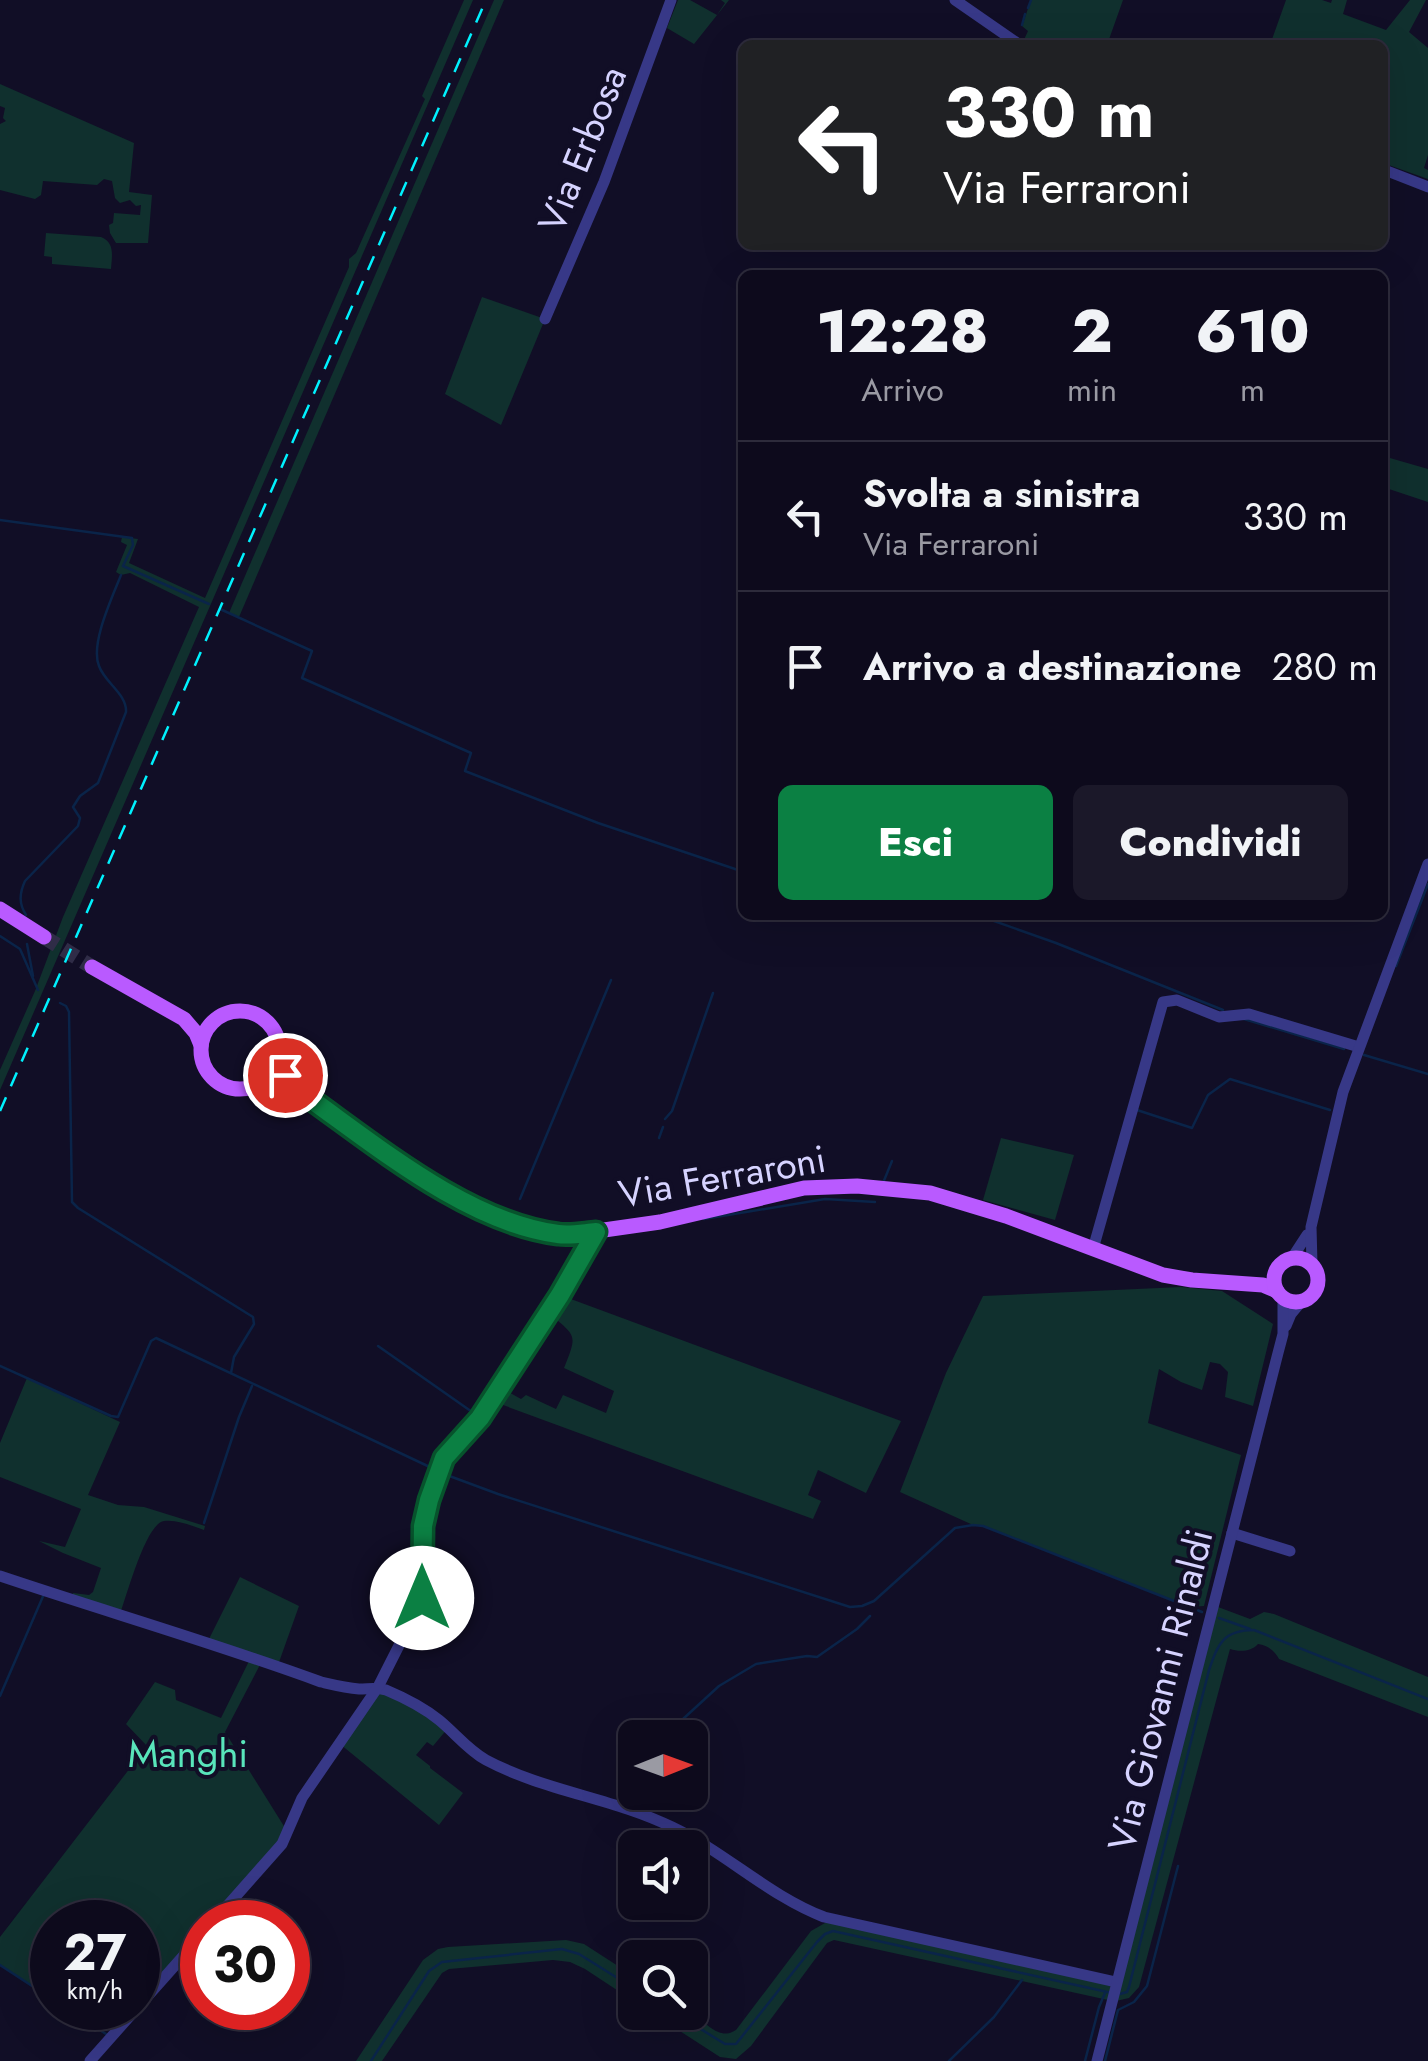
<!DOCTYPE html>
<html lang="it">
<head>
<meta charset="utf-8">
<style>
	:root { --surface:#0d0a1c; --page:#1b1829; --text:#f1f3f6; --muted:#9a9aa3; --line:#2d2b3b; --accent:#0b8043 }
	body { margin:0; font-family:Jost,sans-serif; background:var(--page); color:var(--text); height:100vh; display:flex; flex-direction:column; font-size:38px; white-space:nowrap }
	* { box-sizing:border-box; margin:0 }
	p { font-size:32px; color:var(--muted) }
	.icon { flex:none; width:55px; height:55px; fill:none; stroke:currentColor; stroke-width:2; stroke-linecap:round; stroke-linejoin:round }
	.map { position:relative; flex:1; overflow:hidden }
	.panel { position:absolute; left:738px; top:270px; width:650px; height:650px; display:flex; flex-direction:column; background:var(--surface); border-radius:15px; box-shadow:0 10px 40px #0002,0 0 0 2px var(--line) }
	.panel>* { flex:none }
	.top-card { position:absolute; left:738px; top:40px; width:650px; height:210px; border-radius:15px; box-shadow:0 10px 40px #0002,0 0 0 2px var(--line); background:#202124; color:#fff; overflow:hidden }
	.needle { width:65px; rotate:89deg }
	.fabs { position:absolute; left:618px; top:1720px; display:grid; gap:20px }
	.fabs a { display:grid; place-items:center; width:90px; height:90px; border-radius:15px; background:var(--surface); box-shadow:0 10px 40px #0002,0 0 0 2px var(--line); font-size:50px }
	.speed { position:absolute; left:30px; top:1900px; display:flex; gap:20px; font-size:50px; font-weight:700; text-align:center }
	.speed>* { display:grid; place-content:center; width:130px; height:130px; border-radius:50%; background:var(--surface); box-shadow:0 10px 40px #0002,0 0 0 2px var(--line); line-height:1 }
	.speed small { font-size:25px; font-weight:400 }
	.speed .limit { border:15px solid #d22; background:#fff; color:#111 }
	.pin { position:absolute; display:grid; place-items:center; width:85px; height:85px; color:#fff; margin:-42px; border:5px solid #fff; border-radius:50%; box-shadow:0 2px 10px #0007 }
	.me { position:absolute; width:110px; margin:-55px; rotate:0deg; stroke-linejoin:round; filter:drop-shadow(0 0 8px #0008) }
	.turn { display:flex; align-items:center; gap:35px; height:210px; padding:0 40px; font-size:45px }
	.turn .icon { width:130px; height:130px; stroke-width:2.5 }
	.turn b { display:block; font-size:70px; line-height:85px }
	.eta { display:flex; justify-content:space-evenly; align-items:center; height:170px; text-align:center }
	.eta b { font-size:60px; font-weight:800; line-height:70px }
	.primary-button { display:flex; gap:20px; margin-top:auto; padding:20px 40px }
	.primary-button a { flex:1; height:115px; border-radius:15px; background:var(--accent); color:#fff; font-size:40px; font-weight:800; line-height:115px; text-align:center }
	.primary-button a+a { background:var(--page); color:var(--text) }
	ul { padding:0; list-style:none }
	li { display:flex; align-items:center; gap:30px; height:150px; padding:0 40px; border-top:2px solid var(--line) }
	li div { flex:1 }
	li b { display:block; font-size:38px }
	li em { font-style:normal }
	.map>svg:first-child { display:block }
</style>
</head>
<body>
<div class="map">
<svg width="1428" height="2061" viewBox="0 0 1428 2061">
	<rect width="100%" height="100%" fill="#110e26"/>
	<g fill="#10302e">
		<polygon points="464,0 473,0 0,1090 0,1070 35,991 63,917 199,607 130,573 121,575 116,572 127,545 121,542 122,537 138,539 129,563 205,598 349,267 349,259 356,253 425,99 422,96"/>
		<polygon points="494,0 504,0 239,617 229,613"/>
		<polygon points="678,0 690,0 717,15 725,3 721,0 729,0 694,44 667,28"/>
		<polygon points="1031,0 1123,0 1107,45 1029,45 1023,42 1028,31 1022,26"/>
		<polygon points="1286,0 1322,0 1331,3 1332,0 1347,0 1343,14 1386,30 1410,0 1426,0 1409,32 1428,48 1428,155 1424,168 1428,170 1428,179 1383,163 1382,45 1270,45"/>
		<polygon points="0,84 134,143 129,192 152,195 148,243 116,243 110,233 109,225 113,223 114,213 140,215 141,205 136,206 130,200 120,203 115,198 112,181 104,179 97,185 43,181 41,195 35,199 0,190 0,124 6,121 3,118 5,108 0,106"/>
		<path d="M46,233L101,237C115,243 112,255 111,269L52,264V257L44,256Z"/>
		<polygon points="482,297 545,319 501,425 445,394"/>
		<polygon points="1383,456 1428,469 1428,502 1383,487"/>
		<polygon points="1001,1138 1074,1155 1055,1220 983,1200"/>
		<polygon points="1181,1287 1222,1291 1273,1324 1253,1406 1225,1397 1228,1372 1220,1364 1210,1362 1202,1390 1181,1382 1159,1369 1148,1423 1241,1455 1204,1606 1189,1607 983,1526 973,1525 900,1492 946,1373 983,1296"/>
		<path d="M560,1295L901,1421L866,1493L818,1470L808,1495L821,1501L813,1519L492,1401L501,1388L521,1399L526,1395L556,1409L563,1395L606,1413L614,1391L564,1368C578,1333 576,1337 549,1313Z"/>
		<path d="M27,1378L120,1422L88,1495L118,1505L144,1507L205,1526L204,1530C192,1526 177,1519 164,1521C146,1523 127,1595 120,1614L70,1601L73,1593L89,1595L93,1592L101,1568L63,1553L39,1541L65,1547L81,1509L0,1477V1443Z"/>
		<polygon points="240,1577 299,1606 278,1665 262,1661 225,1732 287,1831 213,1922 202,1922 202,1935 138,2007 138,1922 52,1922 52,1999 0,1965 0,1937 147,1746 126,1724 155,1682 175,1690 176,1700 221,1718 251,1657 207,1643"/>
		<path d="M1218,1607L1250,1619L1264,1612L1274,1614L1428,1677V1717L1279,1659C1275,1651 1267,1645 1258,1644C1251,1652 1239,1652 1230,1649L1139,1987L1129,1998L1116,2001Z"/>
		<polygon points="378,1687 448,1728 433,1746 427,1742 416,1755 430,1766 430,1768 463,1793 439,1825 340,1744"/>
		<path d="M832,1919L1111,1985L1108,2000L834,1940L827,1943L751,2046L736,2059L720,2057L652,2013C662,2013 675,2011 685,2013C705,2016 716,2043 736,2030L811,1931Z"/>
		<polygon points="566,1940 584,1944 635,1977 635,2002 585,1969 570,1962 553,1960 449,1969 442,1973 382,2061 356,2061 423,1960 438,1949 448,1947"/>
	</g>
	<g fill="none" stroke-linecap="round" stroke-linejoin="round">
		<g stroke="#0a2449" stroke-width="2.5">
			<polyline points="1028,8 1031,0"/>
			<polyline points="1022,25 1025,14"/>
			<polyline points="1193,275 1198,270"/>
			<polyline points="0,520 132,538 133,545 123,566 209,604"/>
			<polyline points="220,609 312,651 302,678 471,753 465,771 598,823 741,871 742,866"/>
			<path d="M26,915C19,904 19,894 25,881L78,826L80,818L73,807L80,796L98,783L126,712C127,694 105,683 99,666C90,644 112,598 121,575"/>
			<polyline points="977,915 1056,943 1223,1010"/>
			<polyline points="0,936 20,949 38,990"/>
			<polyline points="27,944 33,976"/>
			<polyline points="1396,966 1428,884"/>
			<polyline points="60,1003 66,1006 69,1012 72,1202 78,1208 253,1317 254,1324 234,1357 231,1373"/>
			<polyline points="1244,1019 1344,1049"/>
			<polyline points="1364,1055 1428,1074"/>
			<polyline points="1137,1110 1192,1128 1208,1095 1230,1079 1330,1110"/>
			<polyline points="665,1119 672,1111 713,993"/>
			<polyline points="659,1138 663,1127"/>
			<polyline points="883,1183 892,1161"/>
			<polyline points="520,1199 611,980"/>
			<polyline points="704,1219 825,1199 875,1202"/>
			<polyline points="378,1346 475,1414"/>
			<polyline points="0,1366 111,1416 118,1417 151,1341 156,1338 434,1469"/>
			<polyline points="444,1474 498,1494 850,1607 862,1606 874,1601 955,1528 973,1525 983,1526 1202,1612"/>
			<polyline points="204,1523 239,1417 252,1386"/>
			<polyline points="1219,1618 1250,1629"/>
			<polyline points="0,1696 44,1594"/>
			<polyline points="673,1723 683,1719 719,1686 756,1664 807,1656 817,1657 857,1629 870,1616"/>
			<polyline points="0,1965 52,1999"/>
			<path d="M1120,1994L1127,1992L1129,1987L1209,1670C1218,1644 1223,1630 1254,1630L1428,1699"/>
			<polyline points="67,2008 109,2036"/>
			<polyline points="673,2012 725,2044 736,2044 817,1942 825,1934 833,1931 1112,1993"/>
			<polyline points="371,2061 429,1971 442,1962 562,1949 579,1954 635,1989"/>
			<polyline points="949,2061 994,2017 1022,1980"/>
			<polyline points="1085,2061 1099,2007 1105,1993"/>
			<polyline points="1105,2061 1118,2010 1134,2002 1147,1986 1178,1866"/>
		</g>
		<polyline stroke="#2f2c47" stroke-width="15" stroke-dasharray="15 8" stroke-linecap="butt" points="44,937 92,967"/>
		<g stroke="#373887" stroke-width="11">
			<polyline points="955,0 1020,45"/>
			<polyline points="1382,169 1428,187"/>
			<polyline points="545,319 604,182 671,0"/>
			<polyline points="1093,1249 1163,1002 1177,1000 1219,1017 1249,1014 1359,1047"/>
			<polyline points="1292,1258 1307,1235"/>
			<polyline points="1312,1264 1311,1227 1343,1092 1428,864"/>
			<polyline points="1286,1326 1291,1314 1301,1302"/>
			<polyline points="1232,1533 1290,1551"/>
			<path d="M0,1576C107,1612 215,1643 321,1682C334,1685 346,1688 359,1689C369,1689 376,1687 386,1690C405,1698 423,1707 439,1720C455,1733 468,1750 486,1760C544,1791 613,1798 672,1827C725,1852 769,1896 824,1917L1116,1982"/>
			<polyline points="213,1922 282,1844 302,1798 378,1687 421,1602 424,1519 445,1458 480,1418 501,1388 560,1295 596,1231"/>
			<polyline points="138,2007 202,1935"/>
			<polyline points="90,2061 137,2008"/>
			<polyline points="1097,2061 1278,1353 1283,1334 1283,1298"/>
		</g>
		<g stroke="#b95aff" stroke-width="15">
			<polyline points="0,909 44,937"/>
			<polyline points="92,967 184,1019 196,1033 201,1045"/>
			<circle cx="240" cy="1050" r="39"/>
			<polyline points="278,1063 295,1088 458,1200 502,1220 558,1234 576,1234 660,1222 804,1188 857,1186 930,1193 1006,1216 1163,1275 1192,1280 1263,1285 1277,1291"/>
			<circle cx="1296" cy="1280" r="22"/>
		</g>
		<polyline stroke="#00f1fe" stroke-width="2.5" stroke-dasharray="15 12" stroke-linecap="butt" points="0,1111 486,0"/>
	</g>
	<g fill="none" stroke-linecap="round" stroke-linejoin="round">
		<defs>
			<path id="route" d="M285,1075L295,1088C371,1141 465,1222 558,1234C570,1236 584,1233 596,1232L560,1295L480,1418L444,1458L429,1500L423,1526L422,1598"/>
		</defs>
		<use href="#route" stroke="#07532c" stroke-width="25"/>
		<use href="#route" stroke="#0b8043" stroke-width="18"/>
	</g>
	<g text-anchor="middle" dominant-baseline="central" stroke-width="8" stroke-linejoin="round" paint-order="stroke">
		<g font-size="38" fill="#d6d3ff" stroke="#110e26">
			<text transform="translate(582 149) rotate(-68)">Via Erbosa</text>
			<text transform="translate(722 1176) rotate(-10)">Via Ferraroni</text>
			<text transform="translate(1160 1690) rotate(-76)">Via Giovanni Rinaldi</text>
		</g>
		<g font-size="38" fill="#59e5bb" stroke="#110e26">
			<text x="188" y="1753">Manghi</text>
		</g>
	</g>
</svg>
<div class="fabs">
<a><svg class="needle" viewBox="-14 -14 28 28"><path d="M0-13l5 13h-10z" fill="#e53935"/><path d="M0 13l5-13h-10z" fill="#9a9aa3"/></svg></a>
<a><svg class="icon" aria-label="sound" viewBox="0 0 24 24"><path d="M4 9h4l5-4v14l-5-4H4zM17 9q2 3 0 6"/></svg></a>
<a><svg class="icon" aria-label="search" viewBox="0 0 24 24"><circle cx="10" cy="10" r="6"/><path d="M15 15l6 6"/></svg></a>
</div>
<div class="speed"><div>27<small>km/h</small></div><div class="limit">30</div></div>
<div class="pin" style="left:285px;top:1075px;background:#d93025"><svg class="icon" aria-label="arrive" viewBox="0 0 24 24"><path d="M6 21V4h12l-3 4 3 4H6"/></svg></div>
<svg class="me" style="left:422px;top:1598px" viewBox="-20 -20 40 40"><circle r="19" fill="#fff"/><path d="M0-13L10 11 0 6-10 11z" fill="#0b8043"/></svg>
<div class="top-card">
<div class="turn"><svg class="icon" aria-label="left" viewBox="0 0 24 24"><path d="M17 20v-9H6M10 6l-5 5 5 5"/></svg><div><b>330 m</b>Via Ferraroni</div></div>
</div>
<section class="panel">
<div class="eta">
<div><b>12:28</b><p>Arrivo</p></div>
<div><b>2</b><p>min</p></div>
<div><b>610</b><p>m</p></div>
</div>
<ul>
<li><svg class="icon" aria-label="left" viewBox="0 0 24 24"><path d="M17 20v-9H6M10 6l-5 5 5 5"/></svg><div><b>Svolta a sinistra</b><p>Via Ferraroni</p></div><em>330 m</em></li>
<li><svg class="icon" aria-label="arrive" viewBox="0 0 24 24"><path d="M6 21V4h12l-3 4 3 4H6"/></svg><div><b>Arrivo a destinazione</b></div><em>280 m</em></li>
</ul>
<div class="primary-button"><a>Esci</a><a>Condividi</a></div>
</section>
</div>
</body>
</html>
